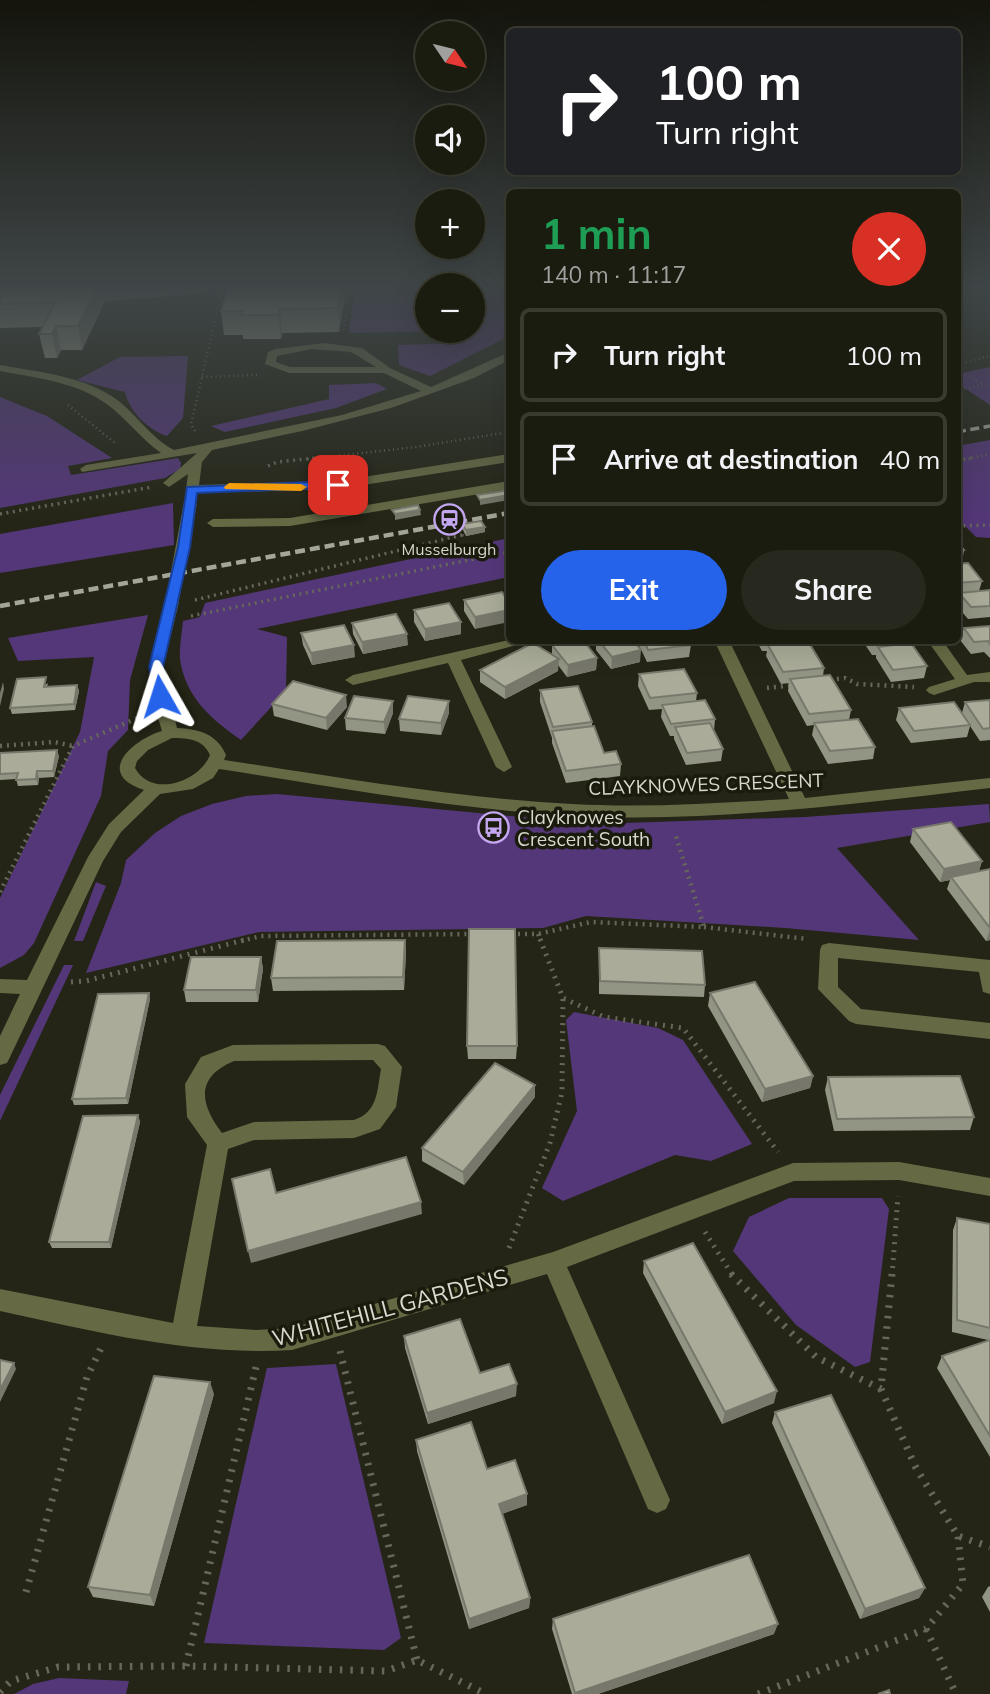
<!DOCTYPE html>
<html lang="en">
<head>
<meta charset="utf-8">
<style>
	:root { --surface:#1b1c10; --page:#28291e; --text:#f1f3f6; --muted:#a0a19f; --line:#393a30; --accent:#2563eb }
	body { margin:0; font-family:Mulish,sans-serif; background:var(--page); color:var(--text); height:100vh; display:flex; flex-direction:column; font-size:26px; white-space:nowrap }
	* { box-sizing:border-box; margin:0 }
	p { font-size:23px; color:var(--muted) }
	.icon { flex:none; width:38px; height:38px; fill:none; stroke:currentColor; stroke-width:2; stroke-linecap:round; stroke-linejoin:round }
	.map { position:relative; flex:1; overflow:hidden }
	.side { position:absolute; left:506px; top:189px; width:455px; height:455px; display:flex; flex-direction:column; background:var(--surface); border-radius:10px; box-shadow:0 7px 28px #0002,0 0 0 2px var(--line) }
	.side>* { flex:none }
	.guide { position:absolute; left:506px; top:28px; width:455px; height:147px; border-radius:10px; box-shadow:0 7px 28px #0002,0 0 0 2px var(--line); background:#202124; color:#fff; overflow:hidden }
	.needle { width:46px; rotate:125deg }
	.buttons { position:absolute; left:415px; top:21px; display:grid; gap:14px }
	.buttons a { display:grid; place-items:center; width:70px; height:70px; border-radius:50%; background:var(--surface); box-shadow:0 7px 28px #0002,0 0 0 2px var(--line); font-size:35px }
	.pin { position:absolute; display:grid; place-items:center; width:60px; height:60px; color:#fff; margin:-30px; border-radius:14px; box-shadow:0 4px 10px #0006 }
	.me { position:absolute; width:77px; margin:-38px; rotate:354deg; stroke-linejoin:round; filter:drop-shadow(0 0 5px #0008) }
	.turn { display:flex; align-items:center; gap:24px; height:147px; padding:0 35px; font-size:32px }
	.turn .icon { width:91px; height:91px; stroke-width:2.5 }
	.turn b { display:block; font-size:49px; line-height:60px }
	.round { display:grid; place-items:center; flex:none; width:74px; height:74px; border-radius:37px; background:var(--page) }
	.head { display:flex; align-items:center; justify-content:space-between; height:119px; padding:0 35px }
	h1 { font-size:42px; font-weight:700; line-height:52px; color:#1e9e55 }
	.button { display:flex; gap:14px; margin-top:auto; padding:14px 35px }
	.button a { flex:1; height:80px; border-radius:42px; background:var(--accent); color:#fff; font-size:28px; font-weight:700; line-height:80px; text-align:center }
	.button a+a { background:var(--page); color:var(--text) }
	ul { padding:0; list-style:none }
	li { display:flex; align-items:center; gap:21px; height:94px; margin:0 14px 10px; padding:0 21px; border:4px solid var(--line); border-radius:10px }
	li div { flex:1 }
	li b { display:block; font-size:26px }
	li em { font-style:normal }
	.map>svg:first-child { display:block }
</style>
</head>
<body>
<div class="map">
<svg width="990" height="1694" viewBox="0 0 990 1694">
	<rect width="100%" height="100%" fill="#242516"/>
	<g fill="#543779">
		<polygon points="473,286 509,286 509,336 430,376 399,365 398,345 462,343 461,331 472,331"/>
		<polygon points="427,294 427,331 451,331 349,333 354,295"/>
		<path d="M188,356L183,418L167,436C148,430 129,411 125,392L77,380L120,357Z"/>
		<polygon points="990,367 990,405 957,383 957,374"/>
		<polygon points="376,383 387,389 336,408 225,432 211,426 329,399 329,385"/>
		<polygon points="0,397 47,416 112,458 68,466 71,475 178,458 181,463 180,469 165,478 0,508"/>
		<polygon points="990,440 990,538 976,537 957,518 957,446"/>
		<polygon points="173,503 174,545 0,573 0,534"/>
		<path d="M509,538V577L257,629L287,637L286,691L241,740C212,720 185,697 180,659C179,647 182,633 183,621L200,617L205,603Z"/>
		<polygon points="148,615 130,680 128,730 108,751 101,796 34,943 24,955 0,968 0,898 80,732 94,657 18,661 8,638"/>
		<polygon points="277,794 595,824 805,817 989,804 990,822 837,848 919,940 785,928 586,916 543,928 259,932 86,973 121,883 126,860 155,833 181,816 212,804 246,796"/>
		<polygon points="96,882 106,886 83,941 74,941"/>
		<polygon points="64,965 73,965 0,1121 0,1095"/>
		<polygon points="574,1012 658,1028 683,1040 752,1144 711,1161 675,1155 563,1201 542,1188 577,1111 566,1020"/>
		<polygon points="789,1198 882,1198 889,1209 870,1362 855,1367 796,1325 733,1251 749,1217"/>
		<polygon points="336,1364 401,1638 384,1650 204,1643 267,1368"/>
		<polygon points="59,1678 129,1681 126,1694 14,1694 33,1684"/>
	</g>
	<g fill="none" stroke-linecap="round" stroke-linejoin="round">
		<g stroke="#66675a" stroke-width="2.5" stroke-dasharray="1 3.5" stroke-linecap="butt">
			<polyline points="343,330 350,286"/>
			<polyline points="957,365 990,356"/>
			<polyline points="957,370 985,385"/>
			<polyline points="202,377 257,375"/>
			<polyline points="960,389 990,384"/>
			<polyline points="68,405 115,443"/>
			<polyline points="195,431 191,424 223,286"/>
			<polyline points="308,459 416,447 509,432"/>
			<polyline points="968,459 990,454"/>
		</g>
		<g stroke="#66675a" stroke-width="3.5" stroke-dasharray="2 4.5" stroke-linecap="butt">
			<polyline points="957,461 976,457"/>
			<polyline points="268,466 277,462 324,457"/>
			<polyline points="0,514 152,487"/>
			<polyline points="957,526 990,525"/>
			<polyline points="195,600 462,535 460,531"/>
			<polyline points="191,616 509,552"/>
		</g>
		<g stroke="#66675a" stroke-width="4.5" stroke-dasharray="2 5" stroke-linecap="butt">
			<polyline points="830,680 845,678 857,684 914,687"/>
			<polyline points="767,688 793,685"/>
			<polyline points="0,746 54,742 73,746"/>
			<polyline points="0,892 73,746 142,716"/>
			<polyline points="704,927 807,939"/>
			<polyline points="511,934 538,934 591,922 704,927 675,833"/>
			<polyline points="538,934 541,941"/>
			<polyline points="241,941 261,936 474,934"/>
		</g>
		<g stroke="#66675a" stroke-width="5" stroke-dasharray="2 6" stroke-linecap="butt">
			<polyline points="540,939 563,998 604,1017 683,1028 778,1152"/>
			<polyline points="71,982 86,981 248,939"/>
			<polyline points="705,1232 733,1276"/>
			<polyline points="509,1248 550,1143 562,1092 563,998"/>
			<polyline points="892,1276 898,1196"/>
		</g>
		<g stroke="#66675a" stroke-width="7" stroke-dasharray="2.5 8" stroke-linecap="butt">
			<polyline points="731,1274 816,1357 881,1389"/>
			<polyline points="892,1274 881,1389 916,1468 958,1536 990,1547"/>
			<polyline points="340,1351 417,1660"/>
			<polyline points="26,1592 87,1377 102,1346"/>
			<polyline points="926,1629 956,1694"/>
			<polyline points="186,1666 256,1367"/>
			<polyline points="0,1692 11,1681 58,1667 186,1666 386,1671 417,1660 486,1694"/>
			<polyline points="758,1694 926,1629 963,1584 958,1536"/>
		</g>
		<g fill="#666a44" fill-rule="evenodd">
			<path d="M324,343L362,348L390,368L431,387L505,354L509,353V360L474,378L391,408L302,431L212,450L202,462L199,485L338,481L509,454V462L338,489L198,493L195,501L191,502L185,498L188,474L169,487L163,483L197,453L82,472L80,469L86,465L161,453C141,439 127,419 108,405C78,382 36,378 0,371V365C38,372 84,376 116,399C137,415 151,438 174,450L342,415L421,391L384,373H289L265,364L268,352L276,349ZM312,349L351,352L376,367H290L276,362L277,356Z"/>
			<polygon points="509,481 509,489 290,526 213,527 207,523 213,519 290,518"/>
			<path d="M172,598L179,602L163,667L177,728C199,729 217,734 226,755L224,760C339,777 455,798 572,804C644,808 717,803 789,799L714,640H729L805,798L990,778V788C852,804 712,823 572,816C454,809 336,787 219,769L213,778L193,789L160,794L121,832L103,861L10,1057L7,1063L0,1065V1036L20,994L0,993V979L27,980L88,857L109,824L144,790C94,774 132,740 162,731L155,708L149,667L165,602ZM172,738C188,738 203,739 210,755C200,781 152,799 135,768L137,761L148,750Z"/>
			<polygon points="509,640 535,640 461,660 512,767 504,772 496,767 448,663 353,685 345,680 353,675"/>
			<polygon points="927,640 942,640 967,675 990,672 990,682 974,682 934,695 929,693 926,690 929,687 955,679"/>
			<polygon points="829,943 990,960 990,994 983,992 979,972 838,958 838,987 861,1009 990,1023 990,1039 856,1024 849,1021 818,989 820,950 822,945"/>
			<path d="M378,1044L385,1046L402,1067L396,1107L380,1129L354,1138L254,1140L228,1149L197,1326L256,1330L292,1328L553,1252L793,1163L899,1162L990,1178V1196L899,1180L794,1181L567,1267L670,1500L666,1509L657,1513L648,1509L547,1274L292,1350C192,1356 97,1332 0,1311V1289L173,1323L207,1145L187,1117L185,1084L201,1057L233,1045ZM373,1060L381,1069C377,1091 378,1112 354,1120L254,1122L222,1133C199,1103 196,1077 234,1061Z"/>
		</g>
		<polyline stroke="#a5a69a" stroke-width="3.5" stroke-dasharray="9 4.5" stroke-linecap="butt" points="957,432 990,426"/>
		<polyline stroke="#a5a69a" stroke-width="4.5" stroke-dasharray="10 5" stroke-linecap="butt" points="0,606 509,513"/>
		<polyline stroke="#666a44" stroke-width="13" points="172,602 190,505"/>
	</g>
	<g fill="#929484">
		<polygon points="0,286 211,286 209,289 201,289 201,293 105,301 82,350 61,350 57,358 45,358 39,334 43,327 0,328"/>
		<polygon points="345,296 339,332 282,333 281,339 243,339 243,335 224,335 221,311"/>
		<polygon points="462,524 485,532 466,536 463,530"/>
		<polygon points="957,541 964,550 962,562 958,562 957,564 982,581 979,591 990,590 990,617 968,619 957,606 959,594 957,594"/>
		<polygon points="502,592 475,629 464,611 464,600"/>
		<polygon points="414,610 461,634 425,641 414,622"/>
		<polygon points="352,623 408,645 363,654 353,634"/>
		<polygon points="990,626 990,658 984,652 971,654 960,640 964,628"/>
		<polygon points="301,633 355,657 312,665 303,645"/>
		<polygon points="596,640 633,640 640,662 611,669 596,650"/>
		<polygon points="688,640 691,645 689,657 647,662 637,641"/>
		<polygon points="756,640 800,640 800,642 824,668 823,676 851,710 849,720 875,747 873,759 828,764 812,735 814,725 807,726 788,691 789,683 781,684 766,656 767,651 762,651"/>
		<polygon points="862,640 916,640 914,648 927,666 924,678 891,682 876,658 876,655 872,655"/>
		<polygon points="552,645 597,658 596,670 567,677 558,665 558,671 505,699 480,682 480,670 552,655"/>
		<polygon points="639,674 697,693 696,701 715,719 714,731 723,749 721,761 686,765 674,739 674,736 670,736 661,717 662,709 649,710 638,686"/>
		<polygon points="48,683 47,687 77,685 79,691 75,710 12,714 10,708"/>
		<polygon points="540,690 592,722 592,726 604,753 621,764 620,776 566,783 552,743 552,738 540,702"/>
		<polygon points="990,700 990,740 980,741 970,726 967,737 911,743 896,720 899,708 962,713 965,702"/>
		<polygon points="272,704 347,707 327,730 274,716"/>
		<polygon points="393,713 385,734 346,730 345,718"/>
		<polygon points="449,713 441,735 400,731 399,719"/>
		<polygon points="0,753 59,756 54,777 39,778 38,785 18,786 16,779 0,780"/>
		<polygon points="913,829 982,861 979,871 990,870 990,940 986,941 947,889 950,880 940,882 910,842"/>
		<polygon points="405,940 406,953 404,990 273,991 271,978"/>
		<polygon points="599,948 705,985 704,997 599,994"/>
		<polygon points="261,957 263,969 258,1002 186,1002 184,990"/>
		<polygon points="149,993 150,999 128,1104 74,1105 72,1099"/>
		<polygon points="710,993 813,1076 810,1088 762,1102 708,1006"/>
		<polygon points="467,1046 517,1046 516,1059 468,1059"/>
		<polygon points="828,1077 974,1117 970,1130 834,1131 825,1090"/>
		<polygon points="535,1097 464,1185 422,1161 422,1148"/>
		<polygon points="138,1115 140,1122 111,1248 52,1248 49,1242"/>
		<polygon points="957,1218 990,1224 990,1457 937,1368 942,1356 988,1340 952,1332 953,1230"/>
		<polygon points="644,1261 774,1403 722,1424 643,1273"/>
		<polygon points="404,1336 480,1373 516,1396 428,1424 405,1348"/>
		<polygon points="214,1394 154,1606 93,1597 88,1587"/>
		<polygon points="775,1412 925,1588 919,1598 860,1619 772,1423"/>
		<polygon points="416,1440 487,1469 527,1494 527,1505 502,1514 530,1598 529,1608 469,1629 417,1451"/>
		<polygon points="990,1586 990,1612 982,1597 988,1587"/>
		<polygon points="553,1619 774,1634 598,1694 572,1694 552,1629"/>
	</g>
	<g fill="#77786b">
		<polygon points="97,286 200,286 201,293 105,301 82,350 78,326"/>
		<polygon points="341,286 344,286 345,296 339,332 338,308"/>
		<polygon points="280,309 282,333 281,339 278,315"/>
		<polygon points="56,326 61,350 57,358 52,334"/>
		<polygon points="509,495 509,500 480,505 480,500"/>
		<polygon points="420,510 421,515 395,520 395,514"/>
		<polygon points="485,527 485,532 466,536 466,530"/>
		<polygon points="509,610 509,622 475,629 475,617"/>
		<polygon points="461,622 461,634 425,641 425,629"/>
		<polygon points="407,634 408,645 363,654 362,642"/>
		<polygon points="354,645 355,657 312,665 311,653"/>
		<polygon points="641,650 640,662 611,669 612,657"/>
		<polygon points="597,658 596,670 567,677 568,665"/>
		<polygon points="559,659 558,671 505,699 505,687"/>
		<polygon points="3,682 4,689 0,706 0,693"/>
		<polygon points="77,685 79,691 75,710 74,704"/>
		<polygon points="346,695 347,707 327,730 326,718"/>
		<polygon points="393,701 393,713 385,734 384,722"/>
		<polygon points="449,701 449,713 441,735 441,723"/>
		<polygon points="57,750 59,756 54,777 53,771"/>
		<polygon points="37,771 39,778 38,785 36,779"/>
		<polygon points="982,861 978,874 951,877 950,880 940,882 944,869"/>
		<polygon points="990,929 990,940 986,941"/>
		<polygon points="405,940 406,953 404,990 403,977"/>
		<polygon points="261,957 263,969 258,1002 256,990"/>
		<polygon points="149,993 150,999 128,1104 126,1098"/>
		<polygon points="813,1076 810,1088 762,1102 765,1089"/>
		<polygon points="535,1085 535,1097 464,1185 463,1172"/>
		<polygon points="138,1115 140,1122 111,1248 109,1242"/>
		<polygon points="421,1202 422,1214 251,1263 248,1251"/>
		<polygon points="14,1363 16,1369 0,1402 0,1390"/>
		<polygon points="210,1382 214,1394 154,1606 150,1595"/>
		<polygon points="517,1384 516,1396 428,1424 427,1413"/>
		<polygon points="777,1391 774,1403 722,1424 725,1412"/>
		<polygon points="527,1494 527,1505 499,1515 499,1504"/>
		<polygon points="925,1588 919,1598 860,1619 865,1609"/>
		<polygon points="530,1598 529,1608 469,1629 469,1619"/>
		<polygon points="778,1624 774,1634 598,1694 575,1694 575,1693"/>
	</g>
	<g fill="#aaac99" stroke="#77786b" stroke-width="2">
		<polygon points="0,286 97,286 78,326 56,326 52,334 39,334 55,303 0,304"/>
		<polygon points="229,286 341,286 338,308 280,309 278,315 240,315 242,311 221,311"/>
		<polygon points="509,490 509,495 480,500 477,495"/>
		<polygon points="418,505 420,510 395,514 392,510"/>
		<polygon points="481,521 485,527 466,530 462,524"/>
		<polygon points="957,541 964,550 957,551"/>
		<polygon points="968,563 982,581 957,583 957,564"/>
		<polygon points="990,590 990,606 971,607 959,593"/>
		<polygon points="502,592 509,603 509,610 475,617 464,600"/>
		<polygon points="449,603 461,622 425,629 414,610"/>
		<polygon points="396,614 407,634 362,642 352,623"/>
		<polygon points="344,625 354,645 311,653 301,633"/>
		<polygon points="990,626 990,644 988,641 974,642 964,628"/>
		<polygon points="571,640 583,640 597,658 568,665 552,645"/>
		<polygon points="598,640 633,640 641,650 612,657"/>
		<polygon points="644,640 688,640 691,645 648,650"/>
		<polygon points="873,640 905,640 874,643"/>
		<polygon points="808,641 824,668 783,672 768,645"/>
		<polygon points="533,643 559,659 505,687 480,670"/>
		<polygon points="911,643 927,666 893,670 878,647"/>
		<polygon points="684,669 697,693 650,698 639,674"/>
		<polygon points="830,675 851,710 809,714 790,679"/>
		<polygon points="46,677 44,687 77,685 74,704 10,708 17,679"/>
		<polygon points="293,681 346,695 326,718 272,704"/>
		<polygon points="578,686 592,722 553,727 540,690"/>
		<polygon points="354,696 393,701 384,722 345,718"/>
		<polygon points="408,696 449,701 441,723 399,719"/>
		<polygon points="705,700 715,719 671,724 662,705"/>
		<polygon points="990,700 990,728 983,729 965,702"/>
		<polygon points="954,702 970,725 914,731 899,708"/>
		<polygon points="858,719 875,747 830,751 814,723"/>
		<polygon points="710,723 723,749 687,753 675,727"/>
		<polygon points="594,726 604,753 616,751 621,764 566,771 552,731"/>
		<polygon points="57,750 53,771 37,771 36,779 16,780 18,773 0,774 0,753"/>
		<polygon points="951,822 982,861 944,869 913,829"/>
		<polygon points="990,869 990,928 951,877"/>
		<polygon points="469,929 515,929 517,1046 467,1046"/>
		<polygon points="405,940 403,977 271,978 277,941"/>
		<polygon points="599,948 702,951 705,985 600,981"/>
		<polygon points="191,957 261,957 256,990 184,990"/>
		<polygon points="755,982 813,1076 765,1089 710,993"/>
		<polygon points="149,993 126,1098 72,1099 98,994"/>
		<polygon points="495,1063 535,1085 463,1172 422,1148"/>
		<polygon points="960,1076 974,1117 837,1119 828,1077"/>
		<polygon points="138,1115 109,1242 49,1242 83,1116"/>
		<polygon points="406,1157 421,1202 248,1251 232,1179 270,1169 276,1193"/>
		<polygon points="957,1218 990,1224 990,1328 957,1320"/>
		<polygon points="693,1243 777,1391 725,1412 644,1261"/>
		<polygon points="460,1319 480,1373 509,1364 517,1384 427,1413 404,1336"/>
		<polygon points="990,1340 990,1436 942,1356"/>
		<polygon points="0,1360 14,1363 0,1390"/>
		<polygon points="154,1376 210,1382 150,1595 88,1587"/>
		<polygon points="831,1395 925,1588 865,1609 775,1412"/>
		<polygon points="471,1422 487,1469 515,1460 527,1494 499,1504 530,1598 469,1619 416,1440"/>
		<polygon points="749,1555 778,1624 575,1693 553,1619"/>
		<polygon points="889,1690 890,1694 878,1694"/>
	</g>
	<linearGradient id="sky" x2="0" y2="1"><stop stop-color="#14140c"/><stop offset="0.55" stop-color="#3f4647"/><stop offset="1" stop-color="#3f4647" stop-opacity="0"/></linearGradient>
	<rect width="990" height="523" fill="url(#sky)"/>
	<polygon fill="#2563eb" stroke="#184099" stroke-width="2" points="338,481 343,485 342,487 197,493 190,547 163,667 167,696 165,699 156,699 149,667 178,547 187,487"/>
	<polygon fill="#f59e0b" points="229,483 301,484 307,487 301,491 225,489 224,487"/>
	<defs>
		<symbol id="station-ring" viewBox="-11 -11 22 22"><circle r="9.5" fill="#1a1b0d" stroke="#c4a7f1" stroke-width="1.5"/><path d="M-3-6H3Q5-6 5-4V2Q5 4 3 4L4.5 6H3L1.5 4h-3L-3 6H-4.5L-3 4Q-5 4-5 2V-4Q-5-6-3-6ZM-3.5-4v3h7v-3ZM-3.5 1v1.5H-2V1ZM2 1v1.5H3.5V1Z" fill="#c4a7f1"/></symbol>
		<symbol id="bus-ring" viewBox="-11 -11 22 22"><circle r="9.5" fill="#1a1b0d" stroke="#c4a7f1" stroke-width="1.5"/><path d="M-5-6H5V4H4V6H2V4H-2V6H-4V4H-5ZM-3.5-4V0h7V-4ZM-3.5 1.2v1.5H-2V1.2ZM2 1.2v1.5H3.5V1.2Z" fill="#c4a7f1"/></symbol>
	</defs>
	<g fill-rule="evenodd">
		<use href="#station-ring" x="432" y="502" width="35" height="35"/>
		<use href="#bus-ring" x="476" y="810" width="35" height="35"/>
	</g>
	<g text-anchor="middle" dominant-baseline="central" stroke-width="7" stroke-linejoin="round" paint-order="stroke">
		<g font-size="16" fill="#d8d9cf" stroke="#1a1b0d">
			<text x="449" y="549">Musselburgh</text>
		</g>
		<g font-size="19" fill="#d8d9cf" stroke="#1a1b0d">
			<text transform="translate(706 784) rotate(-2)">CLAYKNOWES CRESCENT</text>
		</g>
		<g font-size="19" fill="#d8d9cf" stroke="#1a1b0d" text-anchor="start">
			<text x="517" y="817">Clayknowes<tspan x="517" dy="22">Crescent South</tspan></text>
		</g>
		<g font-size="23" fill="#d8d9cf" stroke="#1a1b0d">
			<text transform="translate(390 1307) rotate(-15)">WHITEHILL GARDENS</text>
		</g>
	</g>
</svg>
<div class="buttons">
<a><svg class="needle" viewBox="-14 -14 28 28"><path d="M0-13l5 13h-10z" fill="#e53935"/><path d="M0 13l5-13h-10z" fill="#a0a19f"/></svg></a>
<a><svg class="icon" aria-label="sound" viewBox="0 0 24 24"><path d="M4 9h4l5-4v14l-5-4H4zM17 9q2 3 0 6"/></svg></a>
<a>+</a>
<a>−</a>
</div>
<div class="pin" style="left:338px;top:485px;background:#d93025"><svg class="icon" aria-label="arrive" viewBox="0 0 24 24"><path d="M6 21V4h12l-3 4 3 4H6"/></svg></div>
<svg class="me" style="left:160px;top:696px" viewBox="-20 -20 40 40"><path d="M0-17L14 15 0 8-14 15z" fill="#2563eb" stroke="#fff" stroke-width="4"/></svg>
<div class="guide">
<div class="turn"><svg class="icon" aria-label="right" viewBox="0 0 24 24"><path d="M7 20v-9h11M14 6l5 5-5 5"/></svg><div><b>100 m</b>Turn right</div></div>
</div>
<section class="side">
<div class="head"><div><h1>1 min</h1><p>140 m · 11:17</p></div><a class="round" style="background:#d93025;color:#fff"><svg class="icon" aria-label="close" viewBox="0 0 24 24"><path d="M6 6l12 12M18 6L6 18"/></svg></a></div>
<ul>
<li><svg class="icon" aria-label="right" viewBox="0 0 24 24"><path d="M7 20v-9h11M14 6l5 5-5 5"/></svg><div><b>Turn right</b></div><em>100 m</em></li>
<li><svg class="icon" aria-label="arrive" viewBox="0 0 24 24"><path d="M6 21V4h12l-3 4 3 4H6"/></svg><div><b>Arrive at destination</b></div><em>40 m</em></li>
</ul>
<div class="button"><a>Exit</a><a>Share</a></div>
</section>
</div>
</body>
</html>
